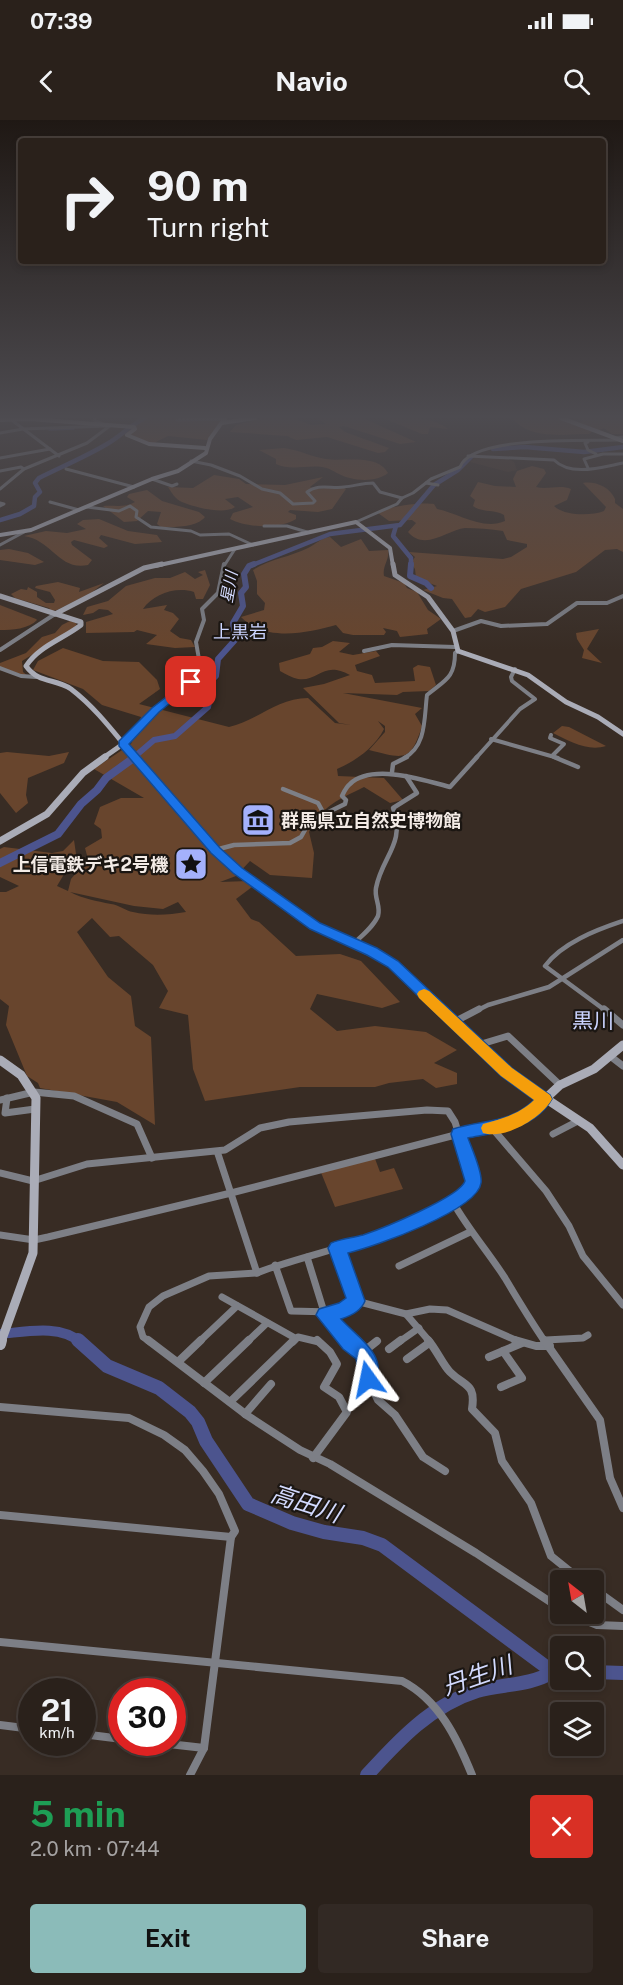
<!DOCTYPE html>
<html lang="en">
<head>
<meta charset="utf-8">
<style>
	:root { --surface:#2a211b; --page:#322924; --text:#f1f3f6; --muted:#a5a3a3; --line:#463e3a; --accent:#8bbbb9 }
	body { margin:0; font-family:"Public Sans","Noto Sans JP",sans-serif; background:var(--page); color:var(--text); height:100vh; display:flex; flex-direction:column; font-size:22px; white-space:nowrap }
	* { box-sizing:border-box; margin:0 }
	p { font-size:20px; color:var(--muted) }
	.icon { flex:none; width:33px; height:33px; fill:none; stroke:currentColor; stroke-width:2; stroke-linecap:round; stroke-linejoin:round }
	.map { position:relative; height:1655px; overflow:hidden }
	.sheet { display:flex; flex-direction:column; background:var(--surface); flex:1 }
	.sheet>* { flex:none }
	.guide { position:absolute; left:18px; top:18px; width:588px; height:126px; border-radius:6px; box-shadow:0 3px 9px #0003,0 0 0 2px var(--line); background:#2a211b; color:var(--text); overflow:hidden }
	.needle { width:39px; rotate:329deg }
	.tools { position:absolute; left:550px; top:1450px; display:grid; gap:12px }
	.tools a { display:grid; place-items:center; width:54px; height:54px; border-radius:6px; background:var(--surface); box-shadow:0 3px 9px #0003,0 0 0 2px var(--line); font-size:30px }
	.speed { position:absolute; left:18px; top:1558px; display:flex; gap:12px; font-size:30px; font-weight:700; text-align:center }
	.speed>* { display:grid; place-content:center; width:78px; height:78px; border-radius:50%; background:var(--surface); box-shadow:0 3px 9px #0003,0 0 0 2px var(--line); line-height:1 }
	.speed small { font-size:15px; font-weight:400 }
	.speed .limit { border:9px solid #d22; background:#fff; color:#111 }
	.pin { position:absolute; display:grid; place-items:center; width:51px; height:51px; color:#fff; margin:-26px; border-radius:12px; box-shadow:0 3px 9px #0006 }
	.me { position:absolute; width:66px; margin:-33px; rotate:348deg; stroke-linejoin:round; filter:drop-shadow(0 0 4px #0008) }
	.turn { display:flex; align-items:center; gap:21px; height:126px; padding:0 30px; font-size:27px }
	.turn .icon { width:78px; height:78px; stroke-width:2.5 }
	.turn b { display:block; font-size:42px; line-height:51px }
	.round { display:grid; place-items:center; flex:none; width:63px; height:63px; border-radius:6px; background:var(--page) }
	.overview { display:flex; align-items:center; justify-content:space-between; height:102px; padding:0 30px }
	h1 { font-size:36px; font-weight:700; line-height:45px; color:#1e9e55 }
	.button { display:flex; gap:12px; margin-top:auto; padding:12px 30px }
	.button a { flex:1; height:69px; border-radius:6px; background:var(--accent); color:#111; font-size:24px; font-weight:700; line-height:69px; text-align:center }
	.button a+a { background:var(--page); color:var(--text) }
	.status { display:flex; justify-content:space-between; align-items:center; height:42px; padding:0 30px; background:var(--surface); direction:ltr }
	.status svg { height:16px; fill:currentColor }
	header { display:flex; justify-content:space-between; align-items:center; height:78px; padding:0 30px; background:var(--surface); font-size:27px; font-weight:700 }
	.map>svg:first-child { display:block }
</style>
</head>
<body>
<div class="status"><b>07:39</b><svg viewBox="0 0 49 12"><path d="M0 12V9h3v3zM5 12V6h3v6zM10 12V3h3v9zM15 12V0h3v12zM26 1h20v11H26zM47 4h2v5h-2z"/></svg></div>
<header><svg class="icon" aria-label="back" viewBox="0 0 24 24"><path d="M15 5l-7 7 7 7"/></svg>Navio<svg class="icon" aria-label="search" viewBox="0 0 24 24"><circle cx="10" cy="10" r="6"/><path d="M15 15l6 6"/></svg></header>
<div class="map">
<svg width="623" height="1655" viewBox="0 0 623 1655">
	<rect width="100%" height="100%" fill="#382c24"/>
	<polygon fill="#473529" points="506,337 514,342 517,350 508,352 470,342 474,338"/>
	<g fill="#68452d" fill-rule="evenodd">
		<polygon points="143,298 224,299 207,320 168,316 152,324 123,314"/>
		<polygon points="263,298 293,298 311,305 326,304 317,298 363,298 416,322 400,324 344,306 339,307 345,312 389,328 385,332 378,333 327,317 296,320 287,316 230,312 236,305"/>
		<path d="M383,298C405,298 431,295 448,309L430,307L428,314H422Z"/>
		<path d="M512,298H558L593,311L589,314C563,314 530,320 512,298Z"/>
		<polygon points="574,298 623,298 623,314 612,314 604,308 597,311 578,304 583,301"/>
		<path d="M284,328C299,330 312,337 326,339C344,342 377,333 388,353C376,363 352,361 339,354C333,351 329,348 322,347C306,345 291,351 276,344V339L259,330Z"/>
		<path d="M532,346L544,349L546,353L536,367C548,370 560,364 571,369L567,380L554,386C564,396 591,396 604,391L606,387L583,363C595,361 610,367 615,379V383L623,389V432L617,429L605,430L576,452L521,469L505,487L485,492L478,489L471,497L465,498L452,479L443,478L423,470L437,466L416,458L415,449L411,443L415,437L409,432L503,439L511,437L527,427V424L507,420L503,411C491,409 477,408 465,408C449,409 425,432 408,412L416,403L412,400L389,401L378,393C389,386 420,382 434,384L437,389C458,393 483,411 505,401L504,395C494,389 482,393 473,386L475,380L470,376L478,362L495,366L516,367L513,359L517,351Z"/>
		<path d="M214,355L239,359L246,364L285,365L323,357L310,367C323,372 334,363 346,369L332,389L318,392L290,390L288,392L296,395V399C280,409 247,408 230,399L233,393L253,387L238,377L225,379L235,387C225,395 193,387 182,382C175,379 172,373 168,367L193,368Z"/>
		<path d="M147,370L162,381L199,392L205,397C196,408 173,407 161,407L157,404L161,392L148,391L137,401L124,402L103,386C115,385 125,388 135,382L127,377L129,374Z"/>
		<path d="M99,399L128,411L157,415L162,422L135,424L101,415L99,418L108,426L104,428L74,420L71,422L72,425L92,440L88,445C59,451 52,420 24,416L46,411L67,413L86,409L77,404L83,400Z"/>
		<path d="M330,417L341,427L361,419L369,431L388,430C390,439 382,446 384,456L404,463L407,468L417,472L428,490L441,499L427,509L428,514L400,517L397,511L383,508L386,512L384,515H353L343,513L336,505C307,513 265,522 241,497L264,490L265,483L257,474V461L253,450C270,439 290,437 308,428C316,424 321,418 330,417Z"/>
		<polygon points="9,429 28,433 44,442 35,445 0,440 0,430"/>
		<path d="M205,450L210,465L203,479H196L194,472C176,466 153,474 143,489L167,485L164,490L173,493L179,499L170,511L180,518L191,520L195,527L175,528L146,524L157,515L137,510L134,512L86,513V502L113,494L108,490L99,489L93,493L83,495L87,487L108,481L126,466L155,458H170L185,452L195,459L203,455L198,452Z"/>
		<polygon points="58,462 80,468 79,472 104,463 91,473 57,490 51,491 49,488 15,478 11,474 21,469 27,470 28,467 37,472 37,477 46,483 54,483 55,480 50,472 35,468 36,466"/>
		<path d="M0,485L36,499L37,500C29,509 12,510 0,510Z"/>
		<polygon points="70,501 76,503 77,507 22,541 23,552 29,557 0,547 0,543 26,533 42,517 55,513 62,505"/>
		<polygon points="599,509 587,529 602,543 582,538 584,530 577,519 576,513"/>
		<path d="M333,521L350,523L339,532L353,535L376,531L380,536L355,545L357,551L372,555L375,563L415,561L413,548L418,545L430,547L436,565L429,571L403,572L397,575L343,573L422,588L415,594L422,606C410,644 403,638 369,630L385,612V606L378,601L384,609C375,627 356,641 337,649L338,656L384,658L403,680L390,683L364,667C337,681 325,683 309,712L314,733L312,758L270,755L250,741L236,756L220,762L248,761L252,767L236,779L251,799L259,802L296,836L340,834L361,841L400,882L382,888L317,874L310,889L337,911L375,906L426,912L457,930L434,943L457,953V964L436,968L423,959L389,963L375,967H300L205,981L193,949L188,895L159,888L168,871L153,845L119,816L110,817L92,798L77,812L108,857L131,876L135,906L151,917L155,1005L117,982L40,968L38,963L27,956L6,905L9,886L0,879V772H6L19,766L0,757V729L4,727L52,733L63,731L74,720L76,734L57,766L68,771L71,759L88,739L85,728L102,718L101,709L94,704L100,687L121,678H144L94,649L131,624L141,597L102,585L83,569L33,550L38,541L63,528L103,541L139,542L157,560L160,569L139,584L229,607C256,601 278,578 308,578L335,603L351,605L339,603L303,568L324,564L350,555C323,540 319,562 298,559C292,558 286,554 280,551L279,543L310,534L313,528L322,527ZM70,772L134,786L163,789L178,782L186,792C169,795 150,796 133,792C126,791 119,785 111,784C96,781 84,779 70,772Z"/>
		<path d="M562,606L569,607L606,626C588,632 569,621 553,613Z"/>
		<polygon points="7,632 49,636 69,632 64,643 28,658 26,675 28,683 16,693 0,673 0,633"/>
		<polygon points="374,1036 380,1052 394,1048 403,1069 335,1087 320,1050"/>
	</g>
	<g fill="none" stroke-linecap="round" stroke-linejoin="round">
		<polyline stroke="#4c548e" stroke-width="1.5" points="49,310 74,309"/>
		<g stroke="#4c548e" stroke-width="4.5">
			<polyline points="493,329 525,327 584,332 623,327"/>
			<path d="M0,400L20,394L34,386L35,377L40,372L35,363L39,358C61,347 85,337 107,324C121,316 130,305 145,298"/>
			<polyline points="396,406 393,416 411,438 411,446"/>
			<polyline points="250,446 330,414 400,405 434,365 458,350 472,336"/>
		</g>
		<g stroke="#4c548e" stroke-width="6">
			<polyline points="411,444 410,456 426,463 431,468"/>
			<polyline points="133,638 154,620 175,616 208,587 211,573 208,564 216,556 218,539 235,520 233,503 243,486 241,473 246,467 244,454 249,446 254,444"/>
		</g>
		<polyline stroke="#4c548e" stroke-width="8" points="0,743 58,714 81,684 97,670 106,658 135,637"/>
		<path stroke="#4c548e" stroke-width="10" d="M0,1214C25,1212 60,1204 80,1222"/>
		<g stroke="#4c548e" stroke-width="14">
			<polyline points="78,1220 107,1246 159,1268 190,1292 198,1302 206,1321 248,1384 292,1403 324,1412 363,1418 382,1425 553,1552 561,1552"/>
			<polyline points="594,1552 623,1553"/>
			<path d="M367,1655C398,1621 431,1585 477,1571C502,1564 529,1566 553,1552"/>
		</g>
		<g stroke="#7d7f86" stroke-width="3">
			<polyline points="9,298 59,336"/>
			<polyline points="95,298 94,300 103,304"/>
			<polyline points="177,300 225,299"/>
			<polyline points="0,313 23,309 107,306"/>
			<polyline points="615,318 623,317"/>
			<polyline points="588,322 585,323 588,330 596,334"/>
			<path d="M468,336L554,340C571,357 602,347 623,343"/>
			<polyline points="0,338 50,329"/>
			<path d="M191,341L211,345L240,356L262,369L280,373L293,384L313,383L315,381L307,372C319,363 331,369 344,367C354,366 363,363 373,363L380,372L402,378"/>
			<polyline points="588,348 584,339 603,334 623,334"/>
			<polyline points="66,349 134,367"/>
			<polyline points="0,351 21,347 24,349"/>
			<polyline points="152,359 172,366 177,364"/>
			<polyline points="426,363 438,365"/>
			<polyline points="0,369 24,349 87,323 111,305"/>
			<polyline points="50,382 79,390"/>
			<polyline points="0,383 4,384 0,386"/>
			<polyline points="87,387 119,391 130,386 137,391 136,397 151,407 191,411 200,415 229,414 253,425"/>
			<path d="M356,402L397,384L402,378L413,373L431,359L460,347C472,315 588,321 620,320"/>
			<polyline points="264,406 287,406 307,412"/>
			<polyline points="0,425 26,411"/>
			<polyline points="224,446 235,429"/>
		</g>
		<g stroke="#7d7f86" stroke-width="4">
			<polyline points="453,511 481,501 501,506 547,504 577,483 607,483 623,476"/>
			<polyline points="0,530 55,494"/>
			<polyline points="364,531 392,525 455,527"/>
			<polyline points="0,548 21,556 36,557"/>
			<polyline points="551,615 550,618 564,624 552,636"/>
			<polyline points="491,619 558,638"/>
			<polyline points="123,624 156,590 195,559 201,551 196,522 204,500 202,489 218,473 224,444"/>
			<path d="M404,638C427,626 424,597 427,575C445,560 455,558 455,533L458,531"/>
			<polyline points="476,638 520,589 535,579 512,561 511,557 515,549"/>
		</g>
		<g stroke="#7d7f86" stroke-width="4.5">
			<polyline points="554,637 578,647"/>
			<polyline points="392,652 393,644 407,637"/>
			<polyline points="283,669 318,683 324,694"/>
			<path d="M215,730L234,725L290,723L301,717L310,701L345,684L346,680L342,676C344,672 346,667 350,664C372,643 424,660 450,667L477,637"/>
			<path d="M353,824C362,816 373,807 378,796C381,786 374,778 376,768C382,736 406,724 393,688L417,673L406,656"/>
			<polyline points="476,891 488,885 549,867 623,820"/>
			<path d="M606,891L545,846C562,823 596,810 623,801"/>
		</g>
		<g stroke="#7d7f86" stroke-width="7">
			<polyline points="604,889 623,905"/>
			<polyline points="454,902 479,889"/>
			<polyline points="478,925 508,916 560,965"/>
			<polyline points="610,936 623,946"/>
			<polyline points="7,978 5,993 35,989"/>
			<polyline points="0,980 34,972 74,976 137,1004 152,1038"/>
			<polyline points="492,1008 546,1071 569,1106 583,1136 623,1185"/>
			<polyline points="553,1014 578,1001"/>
			<path d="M0,1053L33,1061L87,1044L225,1030L260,1008L289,1002L427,990L448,991L455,1002L473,1061C458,1105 300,1134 257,1153L217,1031"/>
			<path d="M454,1084C469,1110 489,1133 505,1158C518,1180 531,1201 545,1222"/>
			<polyline points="0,1115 34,1120 48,1117 231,1073 459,1014"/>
			<polyline points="337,1128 356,1181"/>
			<polyline points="307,1137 325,1195 349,1222"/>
			<polyline points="275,1145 291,1191 332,1192 356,1181 406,1194 430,1222"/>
			<polyline points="399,1146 470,1112"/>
			<polyline points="222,1177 295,1218"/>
			<polyline points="406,1194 430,1189 447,1190 520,1222"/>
			<polyline points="546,1220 583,1218 588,1215"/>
			<polyline points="150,1222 143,1217 140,1207 149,1187 163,1176 209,1156 257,1153"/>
			<polyline points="199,1222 237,1186"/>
			<polyline points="247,1222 267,1203"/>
			<polyline points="293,1222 298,1217 319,1222"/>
			<polyline points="399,1222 419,1208"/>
		</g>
		<g stroke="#7d7f86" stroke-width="8">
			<polyline points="148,1220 248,1296 300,1330 330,1344 476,1433 561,1489"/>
			<polyline points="348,1220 366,1235 368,1259 378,1280 395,1295 423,1337 445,1351"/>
			<path d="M428,1220C436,1229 443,1245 450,1252C465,1267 476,1263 472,1289L495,1313L502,1341L531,1383L551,1436L582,1461"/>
			<polyline points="515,1220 536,1226 550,1226"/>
			<polyline points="544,1220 600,1300 610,1358 623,1388"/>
			<polyline points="389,1229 401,1220"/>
			<polyline points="363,1232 377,1221"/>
			<polyline points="489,1237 522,1223"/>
			<polyline points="407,1239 429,1223"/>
			<polyline points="178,1242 201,1220"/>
			<polyline points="204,1263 249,1220"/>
			<polyline points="501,1267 522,1258 503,1231"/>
			<polyline points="230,1282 294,1220"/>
			<polyline points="0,1287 129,1298 164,1315 185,1330 203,1351 219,1374 235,1411 231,1417 204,1628 190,1655"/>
			<polyline points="245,1294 271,1264"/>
			<polyline points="313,1338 347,1292 339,1277 324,1267 337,1244 330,1232 317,1220"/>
			<polyline points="0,1395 231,1417"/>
			<polyline points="594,1469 623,1490"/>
			<polyline points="570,1494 597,1505 623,1506"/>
			<path d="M0,1522L402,1561C439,1580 457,1618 472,1655"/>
			<polyline points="0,1605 32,1609"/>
			<polyline points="82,1614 122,1619"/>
			<polyline points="160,1623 204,1628"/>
		</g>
		<g stroke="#aaacb7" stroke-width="4">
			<polyline points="561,298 623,321"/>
			<polyline points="0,300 30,299 134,307 135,309 127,315 149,324 205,328"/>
			<polyline points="222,303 255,298"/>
			<polyline points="0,415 31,410 152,359 178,351 206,333 210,319 225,298"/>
			<polyline points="155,446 356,402 390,428 393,446"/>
		</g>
		<g stroke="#aaacb7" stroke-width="5">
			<polyline points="393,444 395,455 428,477 453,511 458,531 528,555 566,582 598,597 623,614"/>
			<path d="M0,476L81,502V505C63,519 39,526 26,546C39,564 55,558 71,569C96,588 115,614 135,638"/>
			<polyline points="55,494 144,448 162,444"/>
			<polyline points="103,638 123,624"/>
		</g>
		<g stroke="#aaacb7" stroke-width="7">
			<polyline points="134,637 215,730 238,750 315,806 393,844 442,891"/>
			<polyline points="0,721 47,694 83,653 105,637"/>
		</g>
		<g stroke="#aaacb7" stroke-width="9">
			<polyline points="441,889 506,952 590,1008 623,1045"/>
			<polyline points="0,940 21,955 36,978 33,1133 1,1222"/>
			<polyline points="459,1014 510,1004 528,995 560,965 594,949 623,925"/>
		</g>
		<polyline stroke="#aaacb7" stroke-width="12" points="0,1224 1,1220"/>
	</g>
	<linearGradient id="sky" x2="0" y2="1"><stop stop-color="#1f1814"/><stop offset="0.56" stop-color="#4d4b50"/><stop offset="1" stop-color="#4d4b50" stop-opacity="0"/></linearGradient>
	<rect width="623" height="530" fill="url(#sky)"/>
	<path fill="#1a73e8" stroke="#114b97" stroke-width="1.5" d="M188,560L196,562L159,592L129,624L220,728L242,748L320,803L377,828L398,841L512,948L550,975L552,979C535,1009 499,1012 468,1018C472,1029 483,1053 481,1063C478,1090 374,1127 348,1133L365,1181C361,1191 351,1196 341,1199C358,1218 389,1235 375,1265L368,1268L361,1265L356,1239L343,1229L316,1195L319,1189L339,1183L346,1178L328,1128L331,1123C341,1119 352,1118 363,1115C381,1109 460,1077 465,1061L451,1014L453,1009C484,999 509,1004 534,980L501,956L388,847L367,835L310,809L233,753L211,733L119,626V621L152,588Z"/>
	<path fill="#f59e0b" d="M424,869L429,871L512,948L550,975L552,979C542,998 505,1020 483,1013L481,1008L483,1004C503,998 518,995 534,980L501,956L419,878L417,874L419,871Z"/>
	<defs>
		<symbol id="museum-square" viewBox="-11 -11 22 22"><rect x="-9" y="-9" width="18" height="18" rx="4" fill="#a4b1fc" stroke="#1b1612"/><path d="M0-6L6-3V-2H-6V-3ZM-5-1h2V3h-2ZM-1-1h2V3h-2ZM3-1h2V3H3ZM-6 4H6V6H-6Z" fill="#111"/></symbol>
		<symbol id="sight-square" viewBox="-11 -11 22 22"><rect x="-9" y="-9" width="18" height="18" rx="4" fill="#a4b1fc" stroke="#1b1612"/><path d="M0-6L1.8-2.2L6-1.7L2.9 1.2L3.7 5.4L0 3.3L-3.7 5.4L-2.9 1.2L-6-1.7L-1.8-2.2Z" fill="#111"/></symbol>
	</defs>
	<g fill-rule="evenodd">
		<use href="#museum-square" x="239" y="681" width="38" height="38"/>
		<use href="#sight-square" x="172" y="725" width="38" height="38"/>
	</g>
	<g text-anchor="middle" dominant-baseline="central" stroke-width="4.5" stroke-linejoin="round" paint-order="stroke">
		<g font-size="16" font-style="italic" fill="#d3dafe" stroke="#1b1612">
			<text transform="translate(229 467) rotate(-80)">星川</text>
		</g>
		<g font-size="18" fill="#cbd4ff" stroke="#1b1612">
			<text x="240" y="511">上黒岩</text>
		</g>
		<g font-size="18" font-weight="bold" fill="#f3ebe6" stroke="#1b1612" text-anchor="start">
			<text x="281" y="700">群馬県立自然史博物館</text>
			<text x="168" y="744" text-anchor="end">上信電鉄デキ2号機</text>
		</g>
		<g font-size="21" fill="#cbd4ff" stroke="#1b1612">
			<text x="593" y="900">黒川</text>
		</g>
		<g font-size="24" font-style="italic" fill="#d3dafe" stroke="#1b1612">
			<text transform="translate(306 1383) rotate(18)">高田川</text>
			<text transform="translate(477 1555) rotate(-19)">丹生川</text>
		</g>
	</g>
</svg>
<div class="tools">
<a><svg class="needle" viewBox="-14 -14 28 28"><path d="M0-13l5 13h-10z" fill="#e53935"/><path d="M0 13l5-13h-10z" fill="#a5a3a3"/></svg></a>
<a><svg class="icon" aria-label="search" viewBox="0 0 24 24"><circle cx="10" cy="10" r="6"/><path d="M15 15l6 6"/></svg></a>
<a><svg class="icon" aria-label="layers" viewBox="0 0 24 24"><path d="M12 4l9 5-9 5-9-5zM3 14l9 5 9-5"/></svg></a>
</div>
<div class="speed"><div>21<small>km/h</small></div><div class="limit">30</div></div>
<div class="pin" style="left:191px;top:562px;background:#d93025"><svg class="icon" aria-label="arrive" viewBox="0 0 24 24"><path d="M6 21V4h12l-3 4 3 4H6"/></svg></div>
<svg class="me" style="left:368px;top:1259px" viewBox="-20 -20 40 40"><path d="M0-17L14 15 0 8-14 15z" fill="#1a73e8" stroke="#fff" stroke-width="4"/></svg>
<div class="guide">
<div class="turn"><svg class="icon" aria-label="right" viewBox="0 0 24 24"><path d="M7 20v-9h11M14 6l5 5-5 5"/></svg><div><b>90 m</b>Turn right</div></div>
</div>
</div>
<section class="sheet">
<div class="overview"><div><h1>5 min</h1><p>2.0 km · 07:44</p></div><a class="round" style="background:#d93025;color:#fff"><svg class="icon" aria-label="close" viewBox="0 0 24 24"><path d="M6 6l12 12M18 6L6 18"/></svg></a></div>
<div class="button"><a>Exit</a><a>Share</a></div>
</section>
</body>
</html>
